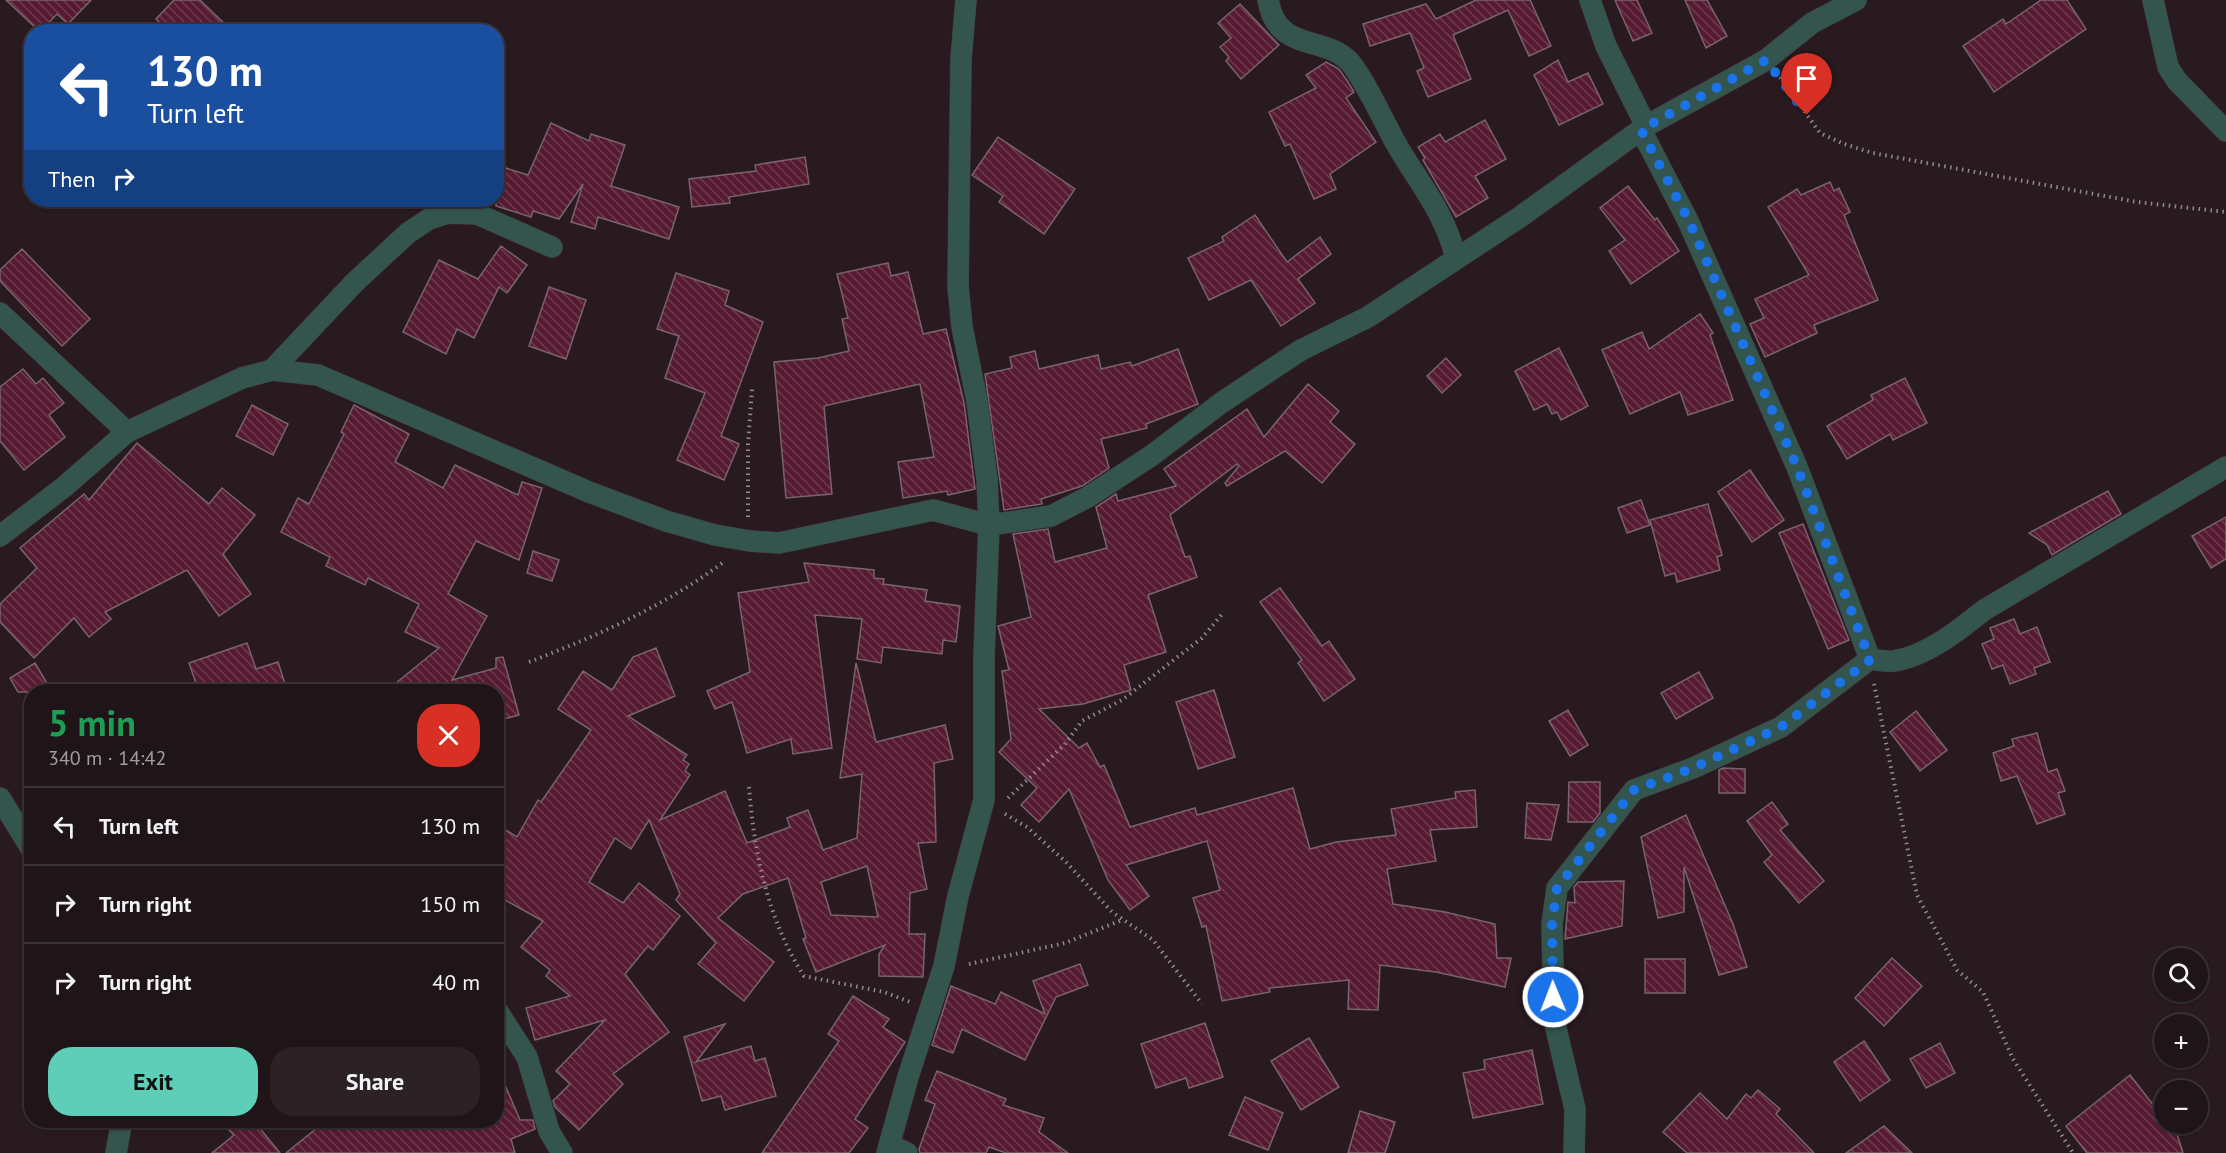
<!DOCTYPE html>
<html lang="en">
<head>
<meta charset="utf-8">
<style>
	:root { --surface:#1f1417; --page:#2c2124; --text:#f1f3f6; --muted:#a19ea1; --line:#3c3336; --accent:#5eceb8 }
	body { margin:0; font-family:"PT Sans",sans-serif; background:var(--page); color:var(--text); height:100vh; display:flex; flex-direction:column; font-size:22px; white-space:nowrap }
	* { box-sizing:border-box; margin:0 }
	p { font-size:20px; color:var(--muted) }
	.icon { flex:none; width:33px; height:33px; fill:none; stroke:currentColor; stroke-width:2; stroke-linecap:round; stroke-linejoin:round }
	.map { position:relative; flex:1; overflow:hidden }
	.details { position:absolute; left:24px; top:684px; width:480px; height:444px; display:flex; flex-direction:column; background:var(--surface); border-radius:24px; box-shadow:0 2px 4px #0004,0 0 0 2px var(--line) }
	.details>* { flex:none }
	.top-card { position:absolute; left:24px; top:24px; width:480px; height:183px; border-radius:24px; box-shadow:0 2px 4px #0004,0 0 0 2px var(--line); background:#1a4fa0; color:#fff; overflow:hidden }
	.buttons { position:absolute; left:2154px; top:948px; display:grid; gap:12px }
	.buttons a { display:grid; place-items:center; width:54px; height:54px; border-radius:50%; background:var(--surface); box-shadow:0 2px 4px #0004,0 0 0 2px var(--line); font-size:30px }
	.pin { position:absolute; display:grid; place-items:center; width:51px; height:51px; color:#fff; margin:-62px -26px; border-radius:50% 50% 50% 0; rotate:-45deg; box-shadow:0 0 6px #0007 }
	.pin .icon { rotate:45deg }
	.me { position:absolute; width:66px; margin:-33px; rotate:359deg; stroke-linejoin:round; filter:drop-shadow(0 0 4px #0008) }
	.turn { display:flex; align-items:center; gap:21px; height:126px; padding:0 24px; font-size:27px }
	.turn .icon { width:78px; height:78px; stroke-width:2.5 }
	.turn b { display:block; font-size:42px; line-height:51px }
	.then { display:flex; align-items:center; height:57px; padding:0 24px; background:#0003; gap:12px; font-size:22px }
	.round { display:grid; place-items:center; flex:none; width:63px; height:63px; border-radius:24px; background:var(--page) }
	.overview { display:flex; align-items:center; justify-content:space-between; height:102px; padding:0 24px }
	h1 { font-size:36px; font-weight:700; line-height:45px; color:#1e9e55 }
	.action { display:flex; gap:12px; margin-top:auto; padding:12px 24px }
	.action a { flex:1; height:69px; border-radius:24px; background:var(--accent); color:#111; font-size:24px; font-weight:700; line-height:69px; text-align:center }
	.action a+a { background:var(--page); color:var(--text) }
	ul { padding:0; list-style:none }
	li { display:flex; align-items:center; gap:18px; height:78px; padding:0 24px; border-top:2px solid var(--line) }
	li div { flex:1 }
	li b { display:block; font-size:22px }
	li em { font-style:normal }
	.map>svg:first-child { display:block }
</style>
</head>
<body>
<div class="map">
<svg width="2226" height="1153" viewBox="0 0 2226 1153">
	<defs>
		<pattern id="building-back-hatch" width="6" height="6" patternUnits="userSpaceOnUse" patternTransform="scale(1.5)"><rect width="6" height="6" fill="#561a33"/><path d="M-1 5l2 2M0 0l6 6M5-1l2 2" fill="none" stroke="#6f3b51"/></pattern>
	</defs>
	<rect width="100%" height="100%" fill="#291a1f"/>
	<g fill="url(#building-back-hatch)" stroke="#78646a" stroke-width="1.5" fill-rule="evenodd">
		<polygon points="6,0 91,0 68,24 57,14 40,32"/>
		<polygon points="174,0 200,0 233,32 169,32 156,19"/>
		<polygon points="1476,0 1530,0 1551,46 1529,56 1508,10 1453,35 1471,79 1428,97 1417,71 1424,68 1410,33 1370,46 1363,24 1426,4 1436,19"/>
		<polygon points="1615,0 1637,0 1652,33 1633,41"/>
		<polygon points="1685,0 1707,0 1727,36 1706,48"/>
		<polygon points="2041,0 2067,0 2086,29 1994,92 1963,46 2003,19 2006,24"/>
		<polygon points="1240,4 1279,45 1241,79 1226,61 1229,57 1220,47 1231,38 1218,23"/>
		<polygon points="1558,60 1568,82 1588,73 1603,104 1559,125 1534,75"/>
		<polygon points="1326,62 1339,69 1348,82 1354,92 1346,98 1376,142 1330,174 1336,189 1314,199 1290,144 1285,146 1269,112 1316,88 1306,75"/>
		<polygon points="1485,120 1506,159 1475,176 1488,198 1456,217 1423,160 1425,158 1418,147 1440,134 1445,142"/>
		<polygon points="551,123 589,141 591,134 625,145 611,186 679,207 669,239 598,217 595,229 571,222 583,184 559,219 533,211 531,217 496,206 496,165 528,175"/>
		<polygon points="998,137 1075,189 1044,234 999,202 1003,196 972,175"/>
		<polygon points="805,157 809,184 729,197 730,203 692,207 689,179 756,171 755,165"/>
		<polygon points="1830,182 1834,191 1839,188 1850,212 1844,215 1878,300 1814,325 1817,333 1765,357 1750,324 1764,318 1755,299 1809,275 1768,207 1797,189 1801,195"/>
		<polygon points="1628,186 1655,220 1657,218 1679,251 1631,284 1609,251 1625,240 1600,208"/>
		<polygon points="1255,215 1287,262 1320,237 1331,254 1298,279 1315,303 1281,326 1251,280 1209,300 1188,258 1224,241 1222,237"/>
		<polygon points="501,246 527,265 507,293 499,287 474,338 457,329 446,354 403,332 439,260 478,279"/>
		<polygon points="22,249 90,319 62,346 0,281 0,270"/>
		<polygon points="888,263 891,276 908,272 923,334 946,329 964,403 975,489 948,495 947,491 903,498 898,462 934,457 920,384 824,406 832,494 786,498 774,362 818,358 849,351 842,319 848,318 837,274"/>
		<polygon points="676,273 729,291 725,305 763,322 721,436 739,444 724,480 677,460 705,393 665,378 679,336 657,329"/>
		<polygon points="549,287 586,300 566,359 529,346"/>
		<polygon points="1700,314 1713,333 1710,335 1733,400 1688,415 1680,392 1630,414 1602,350 1642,332 1649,349"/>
		<polygon points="1559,348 1588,406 1561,420 1557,412 1552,414 1547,404 1534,410 1515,371"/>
		<polygon points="1178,349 1198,404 1146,424 1147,428 1101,439 1109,468 1082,486 1041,499 1042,504 1004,510 985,374 1012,368 1010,357 1035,351 1039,369 1098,355 1101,369 1130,362 1132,366"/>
		<polygon points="1446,358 1461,375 1442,393 1427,376"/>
		<polygon points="23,369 36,384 43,378 64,403 49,415 65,437 24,470 0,441 0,387"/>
		<polygon points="1905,378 1927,423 1893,440 1890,434 1847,459 1827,426 1873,400 1871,395"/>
		<polygon points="1308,384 1339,411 1330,422 1355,444 1322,483 1285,451 1227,486 1225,483 1239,466 1237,464 1170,515 1185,557 1190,556 1197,577 1148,595 1166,652 1124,665 1131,690 1083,704 1039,709 1079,748 1087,743 1100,767 1104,765 1130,827 1195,808 1197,815 1293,788 1310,849 1336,842 1396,835 1391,809 1456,798 1455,792 1475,790 1477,827 1430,830 1436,861 1387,869 1393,904 1445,912 1495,924 1497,958 1511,958 1505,987 1436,972 1380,965 1378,1010 1348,1009 1349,980 1269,988 1270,992 1222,1001 1206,926 1202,927 1193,898 1220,890 1207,841 1126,865 1149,896 1130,910 1108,880 1069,789 1039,822 1021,805 1037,788 999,752 1011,739 1002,671 1009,670 998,626 1031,617 1013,534 1048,529 1055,562 1107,548 1096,507 1116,494 1118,501 1176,486 1164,469 1247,409 1264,437"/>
		<polygon points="252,405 288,424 273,455 236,436"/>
		<polygon points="354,405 409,434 395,462 443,488 455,465 518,495 522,482 542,488 519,560 476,541 448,594 487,616 452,680 496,668 496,658 503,657 519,715 496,721 496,692 385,692 439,648 405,632 419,604 368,578 365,585 326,566 330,557 281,532 298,498 309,504 344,434 341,432"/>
		<polygon points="137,443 209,504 222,488 255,515 223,554 251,594 219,616 187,570 105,612 111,619 89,637 74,618 34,658 0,622 0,604 37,568 20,548 84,494 89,500"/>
		<polygon points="1750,470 1784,520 1752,542 1718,492"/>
		<polygon points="2108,491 2121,514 2060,550 2052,555 2047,545 2029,533"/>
		<polygon points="1641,500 1650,525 1627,533 1618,508"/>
		<polygon points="1708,504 1722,555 1717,557 1720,570 1677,582 1675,573 1665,576 1650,520"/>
		<polygon points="2226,517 2226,559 2211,568 2192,536"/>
		<polygon points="1803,524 1849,640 1828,649 1779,533"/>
		<polygon points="533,551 559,560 552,581 527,573"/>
		<polygon points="804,563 874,570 874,578 884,579 883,584 927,590 925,601 960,606 956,642 943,640 942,654 883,647 881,663 857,659 862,619 815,615 832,748 793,754 791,739 747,753 732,702 715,709 707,691 750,672 738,593 809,582"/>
		<polygon points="1280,588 1322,646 1329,641 1355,679 1324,701 1298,663 1302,660 1260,602"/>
		<polygon points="2014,619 2020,634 2037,627 2050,662 2034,668 2036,674 2010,684 2003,665 1992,669 1982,644 1994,639 1990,628"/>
		<polygon points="247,643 256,669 278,662 286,687 273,692 199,692 189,663"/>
		<path d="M656,648L675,696L628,716L687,755L683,760L689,764L685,771L690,775L660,820L725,791L747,843L790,827L787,818L808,810L823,850L857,838L862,774L840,778L856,663L876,742L945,725L953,759L934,763L936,842L918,843L927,889L910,893L909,934H925L923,977L879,976V954L885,945L816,972L803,939L806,938L788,878L743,894L718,918L774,962L744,1001L698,964L716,943L676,900L680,894L649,820L631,849L615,838L589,882L623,903L639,883L680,916L653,950L648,946L625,974L669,1032L613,1074L623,1084L579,1130L555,1107L553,1101L570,1084L556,1071L605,1020L535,1040L526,1008L570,996L546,976L550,970L521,947L543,921L496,895V824L517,837L538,800L541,802L591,730L558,709L583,671L612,690L633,657ZM867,866L878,917L831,915L821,882Z"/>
		<polygon points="35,663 52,692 18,692 10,678"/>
		<polygon points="1699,672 1713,698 1676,719 1661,693"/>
		<polygon points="1214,690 1235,757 1198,769 1176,702"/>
		<polygon points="1568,710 1588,745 1570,756 1549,721"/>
		<polygon points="1916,711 1947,750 1920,771 1890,732"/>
		<polygon points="2037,733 2048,772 2057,769 2065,791 2058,793 2065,814 2037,824 2017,776 2001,781 1993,753 2014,746 2012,739"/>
		<polygon points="1723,768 1745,769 1745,793 1719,793 1719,770"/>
		<polygon points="1569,782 1600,782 1600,813 1593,822 1568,822"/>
		<polygon points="1772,802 1788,824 1780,830 1824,881 1799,903 1764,862 1772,855 1747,821"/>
		<polygon points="1527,803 1559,805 1551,840 1525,838"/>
		<polygon points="1686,815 1733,924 1747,967 1719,975 1684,867 1684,912 1658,918 1641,837"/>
		<polygon points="1624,881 1622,926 1565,939 1568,902 1575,903 1574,887 1578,882"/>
		<polygon points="1892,958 1922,986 1884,1026 1855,998"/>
		<rect x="1645" y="959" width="40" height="34"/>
		<polygon points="1080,964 1088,985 1056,997 1025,1060 962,1029 953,1053 932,1045 951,986 995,1004 1001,992 1045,1014 1033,981"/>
		<polygon points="853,996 889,1019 883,1027 905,1042 855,1119 868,1128 849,1153 762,1153 839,1041 828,1034"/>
		<polygon points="1205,1023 1223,1077 1189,1088 1186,1078 1156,1088 1141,1044"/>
		<polygon points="725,1024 696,1062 751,1046 755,1061 765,1058 776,1096 725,1110 721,1096 702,1101 684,1037"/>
		<polygon points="1309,1038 1339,1087 1301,1110 1271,1061"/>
		<polygon points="1864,1041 1890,1080 1860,1101 1834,1062"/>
		<polygon points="1940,1043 1955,1073 1926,1088 1910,1059"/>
		<polygon points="1532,1050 1543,1104 1473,1118 1463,1073 1485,1069 1484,1060"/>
		<polygon points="496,1064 520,1120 533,1120 535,1129 511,1139 515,1153 286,1153 327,1120 496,1120"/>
		<polygon points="937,1071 1006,1099 1003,1105 1044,1118 1039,1132 1068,1153 1006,1153 989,1147 986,1153 920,1153 919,1149 935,1104 925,1100"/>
		<polygon points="2130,1075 2164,1119 2164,1124 2168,1124 2177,1134 2183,1153 2087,1153 2066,1126"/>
		<polygon points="1758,1090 1780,1109 1776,1114 1814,1153 1687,1153 1663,1132 1700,1093 1727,1119 1746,1094 1751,1098"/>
		<polygon points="1245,1097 1283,1113 1268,1150 1229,1135"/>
		<polygon points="1360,1111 1395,1122 1385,1153 1348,1153"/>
		<polygon points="219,1120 253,1120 280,1153 212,1153 234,1135"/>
		<polygon points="1884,1126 1912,1153 1846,1153"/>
	</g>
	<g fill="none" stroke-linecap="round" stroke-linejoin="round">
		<defs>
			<g id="minor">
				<path d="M1268,0C1277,52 1321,35 1348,60C1361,73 1384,121 1394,140C1418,183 1443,208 1456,258"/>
				<polyline points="1590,0 1606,46 1646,126"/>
				<polyline points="2153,0 2168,67 2177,81 2226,131"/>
				<path d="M1641,130L1688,221L1797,467L1870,659C1877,660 1886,662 1894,661C1927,656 1959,630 1984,610L2226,467"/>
				<polyline points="0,313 127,432"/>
				<polyline points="272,370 355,282 408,233 429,219 448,213 477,214 552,247"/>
				<polyline points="0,536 64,487 127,432 242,378 272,370 318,375 589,492 666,521 715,535 750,541 779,543 933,510 989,525 1051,516 1088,497 1151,456 1221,403 1301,350 1368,317 1520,217 1646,126 1766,60 1812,23 1856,0"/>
				<polyline points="0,798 32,850"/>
				<polyline points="496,1009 527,1057 549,1131 562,1153"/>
				<polyline points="890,1145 907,1153"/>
				<polyline points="116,1153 122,1120"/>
				<polyline points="887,1153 908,1077 944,966 958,896 984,800 984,655 989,525 987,480 977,401 962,327 958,286 961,59 966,0"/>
				<polyline points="1574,1153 1575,1109 1554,1020 1552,924 1557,888 1634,790 1693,768 1781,727 1870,659"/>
			</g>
		</defs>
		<use href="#minor" stroke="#45373c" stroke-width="22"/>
		<g stroke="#96898d" stroke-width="4" stroke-dasharray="1.5 4.5" stroke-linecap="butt">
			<polyline points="1780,77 1820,133 1844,144 1873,153 2137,202 2226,212"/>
			<polyline points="748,517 748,444 752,389"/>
			<path d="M529,662C599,635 665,606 725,561"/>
			<polyline points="1874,684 1917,895 1957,970 1983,992 2013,1059 2073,1153"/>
			<path d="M749,787C754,852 768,921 804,976L884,992L910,1002"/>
			<polyline points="1008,798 1064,745 1082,721 1122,700 1202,638 1223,613"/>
			<polyline points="1005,814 1027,827 1066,862 1112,912 1153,940 1202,1004"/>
			<polyline points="969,964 1065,943 1122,920"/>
		</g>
		<use href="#minor" stroke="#34554e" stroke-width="21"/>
	</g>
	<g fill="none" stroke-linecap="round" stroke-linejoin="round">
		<polyline stroke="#1a73e8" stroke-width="10" stroke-dasharray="0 18" points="1553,997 1552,924 1557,888 1634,790 1693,768 1781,727 1870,660 1797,467 1689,221 1641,130 1766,60 1807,115"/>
	</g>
</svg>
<div class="buttons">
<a><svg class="icon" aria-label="search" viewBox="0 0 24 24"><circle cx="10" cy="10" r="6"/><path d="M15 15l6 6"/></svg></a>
<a>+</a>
<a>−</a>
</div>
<div class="pin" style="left:1807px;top:115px;background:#d93025"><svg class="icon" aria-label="arrive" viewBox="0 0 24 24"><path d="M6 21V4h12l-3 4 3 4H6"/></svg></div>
<svg class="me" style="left:1553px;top:997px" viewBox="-20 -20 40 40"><circle r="17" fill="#1a73e8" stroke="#fff" stroke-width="3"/><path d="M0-11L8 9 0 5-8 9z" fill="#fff"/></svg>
<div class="top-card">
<div class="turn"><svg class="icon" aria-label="left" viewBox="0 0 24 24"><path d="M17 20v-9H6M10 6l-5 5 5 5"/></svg><div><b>130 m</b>Turn left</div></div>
<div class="then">Then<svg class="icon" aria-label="right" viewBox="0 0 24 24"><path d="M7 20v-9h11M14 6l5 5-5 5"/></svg></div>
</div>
<section class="details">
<div class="overview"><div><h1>5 min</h1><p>340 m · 14:42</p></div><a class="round" style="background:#d93025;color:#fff"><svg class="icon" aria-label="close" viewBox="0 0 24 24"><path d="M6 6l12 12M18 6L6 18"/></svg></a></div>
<ul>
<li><svg class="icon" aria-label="left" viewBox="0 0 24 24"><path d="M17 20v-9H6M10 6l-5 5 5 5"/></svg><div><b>Turn left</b></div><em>130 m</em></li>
<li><svg class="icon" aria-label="right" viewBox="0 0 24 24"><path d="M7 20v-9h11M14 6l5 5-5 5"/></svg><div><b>Turn right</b></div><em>150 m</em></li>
<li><svg class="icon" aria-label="right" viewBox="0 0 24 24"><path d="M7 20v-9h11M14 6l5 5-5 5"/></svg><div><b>Turn right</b></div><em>40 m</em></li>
</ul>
<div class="action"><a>Exit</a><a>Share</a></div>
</section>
</div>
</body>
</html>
